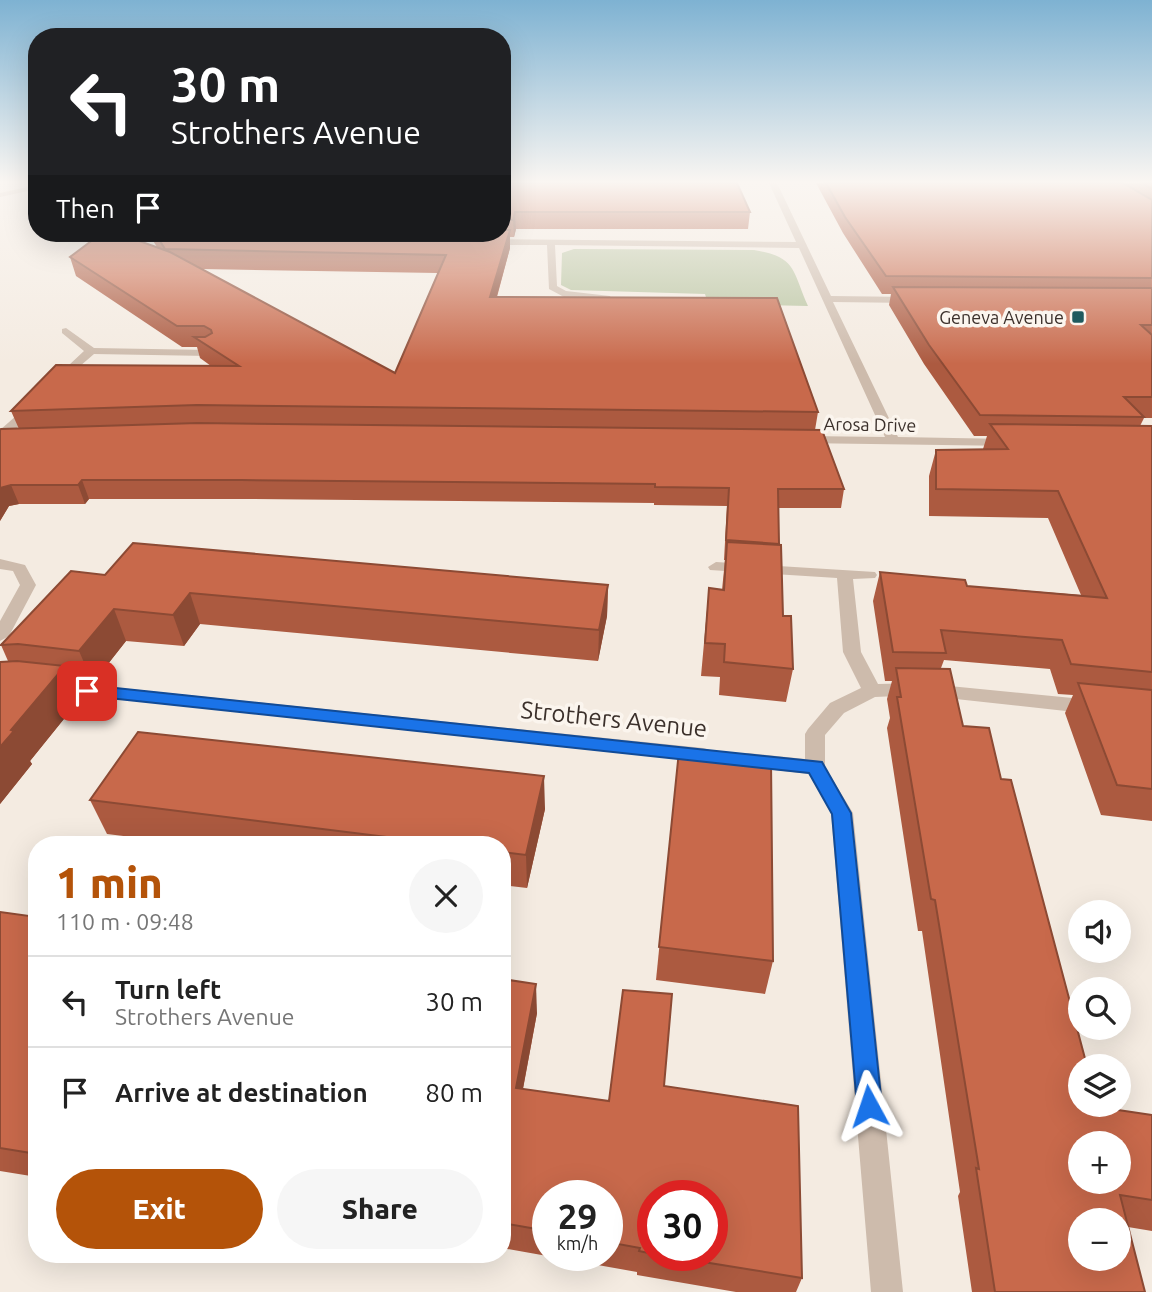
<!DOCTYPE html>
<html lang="en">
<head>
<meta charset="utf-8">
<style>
	:root { --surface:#fff; --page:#f6f6f6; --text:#222; --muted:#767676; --line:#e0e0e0; --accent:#b45309 }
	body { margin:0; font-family:Ubuntu,sans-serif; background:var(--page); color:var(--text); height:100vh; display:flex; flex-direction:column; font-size:26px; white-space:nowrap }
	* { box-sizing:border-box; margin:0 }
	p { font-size:23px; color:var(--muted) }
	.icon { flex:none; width:38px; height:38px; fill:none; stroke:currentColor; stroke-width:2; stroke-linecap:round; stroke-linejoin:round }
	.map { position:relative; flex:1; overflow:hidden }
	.sheet { position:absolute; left:28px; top:836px; width:483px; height:427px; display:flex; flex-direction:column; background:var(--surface); border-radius:28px; box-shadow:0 7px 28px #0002 }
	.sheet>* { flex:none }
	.guide { position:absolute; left:28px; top:28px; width:483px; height:214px; border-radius:28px; box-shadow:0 7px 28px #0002; background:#202124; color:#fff; overflow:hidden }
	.tools { position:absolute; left:1068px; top:900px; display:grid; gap:14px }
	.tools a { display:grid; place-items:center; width:63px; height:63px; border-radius:50%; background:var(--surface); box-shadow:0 7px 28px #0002; font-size:35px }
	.speed { position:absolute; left:532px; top:1180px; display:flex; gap:14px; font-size:35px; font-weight:700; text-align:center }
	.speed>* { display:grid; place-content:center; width:91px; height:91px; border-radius:50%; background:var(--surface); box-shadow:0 7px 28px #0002; line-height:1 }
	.speed small { font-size:18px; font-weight:400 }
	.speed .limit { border:10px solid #d22; background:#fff; color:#111 }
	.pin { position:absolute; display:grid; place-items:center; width:60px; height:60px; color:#fff; margin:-30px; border-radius:14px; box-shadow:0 4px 10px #0006 }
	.me { position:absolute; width:77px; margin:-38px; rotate:355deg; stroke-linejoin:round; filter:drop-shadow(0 0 5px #0008) }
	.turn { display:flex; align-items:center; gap:24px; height:147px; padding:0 28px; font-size:32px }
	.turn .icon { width:91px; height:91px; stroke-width:2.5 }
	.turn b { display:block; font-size:49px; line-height:60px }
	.then { display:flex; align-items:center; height:66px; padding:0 28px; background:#0003; gap:14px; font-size:26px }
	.round { display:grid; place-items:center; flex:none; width:74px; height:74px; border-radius:37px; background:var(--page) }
	.head { display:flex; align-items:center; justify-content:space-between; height:119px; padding:0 28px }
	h1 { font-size:42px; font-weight:800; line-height:52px; color:var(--accent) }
	.action { display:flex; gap:14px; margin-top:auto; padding:14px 28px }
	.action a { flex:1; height:80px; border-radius:42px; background:var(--accent); color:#fff; font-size:28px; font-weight:800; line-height:80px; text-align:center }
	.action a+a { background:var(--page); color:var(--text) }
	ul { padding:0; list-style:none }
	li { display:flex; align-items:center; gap:21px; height:91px; padding:0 28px; border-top:2px solid var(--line) }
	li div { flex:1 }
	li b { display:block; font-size:26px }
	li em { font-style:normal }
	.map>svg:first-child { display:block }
</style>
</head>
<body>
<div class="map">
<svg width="1152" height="1292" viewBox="0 0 1152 1292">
	<rect width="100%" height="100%" fill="#f4ebe1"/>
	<path fill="#b8c4a0" d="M574,249L754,250C797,257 792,270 808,306L708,304L705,294L571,290L561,285L562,253Z"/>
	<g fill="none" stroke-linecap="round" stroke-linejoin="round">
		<g fill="#cdbbac" fill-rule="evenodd">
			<polygon points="769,183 777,183 831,296 912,297 917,300 912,303 833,302 898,437 1008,439 1015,443 1013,446 800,443 798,440 805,436 885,437 799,248 555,245 557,286 566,291 610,296 611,298 606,301 564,297 549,289 547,245 489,245 485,242 489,239 796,242"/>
			<polygon points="37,185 37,189 0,197 0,193"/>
			<polygon points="66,328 94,348 209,350 215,353 209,356 94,354 58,385 54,383 54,379 84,351 62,333 62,329"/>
			<polygon points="33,401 37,402 37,408 5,440 0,441 0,430"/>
			<polygon points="0,559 25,565 36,585 9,636 0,641 0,621 20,585 13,571 0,569"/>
			<polygon points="716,562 875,572 877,575 875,578 853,579 861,652 878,684 919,683 1093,700 1100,702 1102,707 1100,712 1093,714 919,695 875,697 844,713 825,735 825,767 853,813 903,1292 871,1292 831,813 809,774 748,767 741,765 738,760 741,755 748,753 805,759 805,734 808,729 830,703 861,688 843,652 837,578 710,570 708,567"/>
			<polygon points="52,681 703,748 710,750 713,755 710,760 703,762 45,691 43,687 45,683"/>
		</g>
	</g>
	<g fill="#ac5a40" fill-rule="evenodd">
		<path d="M502,183L750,212L748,229H516L514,237H510V248L497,297L818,412L815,430L844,489L841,508H778L779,545L783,616L793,669L786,702L719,695L720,677L701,676L709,588L722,590L725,560H724L727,506L654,505V503L246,499H89L85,504H19L9,506L0,521L19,429L11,411L211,366L200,358L197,347H182L76,276L70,257L157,247L148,233H502ZM202,269L438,273L395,373Z"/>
		<polygon points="816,183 1152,183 1152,418 1144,418 1140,426 1152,426 1152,821 1101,815 1065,713 1073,695 1058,694 1050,669 944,660 941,668 963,726 1001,779 1098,1107 1152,1115 1152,1231 1128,1227 1145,1292 972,1292 958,1196 960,1192 922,931 918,931 887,728 890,718 887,699 892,681 885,681 873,601 880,572 967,586 1081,595 1048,518 929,516 929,476 936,450 983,449 987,436 974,436 924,364 889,305 891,294 882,294 843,233"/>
		<polygon points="105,575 608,585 607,616 598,661 200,624 184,646 126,641 93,683 72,680 80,699 30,761 32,764 0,804 8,661 1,645"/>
		<polygon points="679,751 773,961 765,994 656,980"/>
		<polygon points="90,800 545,809 527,888 502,885 502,845 197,845 107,834"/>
		<polygon points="0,912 37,917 37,1177 0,1171"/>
		<path d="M502,979L537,1013L523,1089L609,1101L664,1086L802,1278L796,1292H736L637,1275V1272L502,1248ZM548,1195H607V1255H548ZM653,1195L712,1255H653Z"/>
	</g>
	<g fill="#8c4a34">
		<polygon points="515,212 516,229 514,237 513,220"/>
		<polygon points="510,230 510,248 491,317 490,297"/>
		<polygon points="82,480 89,499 85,504 78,485"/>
		<polygon points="11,485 19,504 9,506 0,521 0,488"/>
		<polygon points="608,585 607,616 598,661 599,630"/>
		<polygon points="190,593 200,624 184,646 173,615"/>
		<polygon points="114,609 126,641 93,683 79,651"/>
		<polygon points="65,666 80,699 30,761 32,764 0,804 0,747 11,730"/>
		<polygon points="544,776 545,809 527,888 526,855"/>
		<polygon points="536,984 537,1013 518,1115 516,1088"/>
	</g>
	<g fill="#c8694b" stroke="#8c4a34" stroke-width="2" fill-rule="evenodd">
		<polygon points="502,183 737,183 750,212 515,212 513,220 502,220"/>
		<polygon points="826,183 1123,183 1152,200 1152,278 886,276 845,217"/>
		<polygon points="1143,183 1152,183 1152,189"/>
		<polygon points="502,230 510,230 490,297 777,298 818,412 197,405 11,411 56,365 239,366 194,337 205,337 212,333 211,330 204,326 177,326 70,257 102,233 117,233 170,252 395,373 446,255 165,249 155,233 502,233"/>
		<polygon points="893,287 1152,288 1152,325 1141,325 1152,335 1152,397 1124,397 1144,417 980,415 929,345"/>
		<polygon points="198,423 822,430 844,489 778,489 779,544 726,540 729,488 655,487 655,484 241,480 82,480 78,485 11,485 0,488 0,430 1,429"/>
		<polygon points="990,424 1152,426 1152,672 1071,664 1062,640 941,630 946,653 893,652 880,572 965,580 967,586 1107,598 1058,491 936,489 936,450 1008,449"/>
		<polygon points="727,542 781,545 783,616 791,616 793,669 724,662 725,644 705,643 709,588 724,590"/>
		<polygon points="133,543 608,585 599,630 190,593 173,615 114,609 79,651 18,644 1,645 71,571 105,575"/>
		<polygon points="17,661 65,666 11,730 14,731 0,747 0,662"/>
		<path d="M896,668L950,669L963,726L989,728L1001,779L1011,780L1087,1066H1080V1104H1097L1098,1107L1152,1115V1200L1120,1195L1145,1292H995L976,1168L979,1169L935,900L931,899L897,697H901ZM1080,1143H1118V1181H1080ZM1080,1220H1118V1258H1080Z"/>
		<polygon points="1078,683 1152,690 1152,789 1117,785"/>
		<polygon points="138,732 544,776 526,855 502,852 502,845 451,845 90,800"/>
		<polygon points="679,751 771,761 773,961 659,947"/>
		<polygon points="0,912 37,917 37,1154 0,1148"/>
		<polygon points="502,979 536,984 516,1088 609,1101 623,990 672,994 664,1086 798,1106 802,1278 660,1255 712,1255 712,1195 653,1195 653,1254 639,1251 640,1248 607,1242 607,1195 548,1195 548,1231 502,1223"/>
	</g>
	<linearGradient id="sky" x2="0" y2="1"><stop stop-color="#7eb2d2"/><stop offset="0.5" stop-color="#faf6f2"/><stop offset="1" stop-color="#faf6f2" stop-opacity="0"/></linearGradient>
	<rect width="1152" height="364" fill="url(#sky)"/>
	<polygon fill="#1a73e8" stroke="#114b97" stroke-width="2" points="87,685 822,762 851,813 882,1106 878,1115 869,1118 860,1115 857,1106 832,814 809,773 81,695 79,691"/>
	<rect fill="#1f5a5e" stroke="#fbf5ee" stroke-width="2.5" x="1071" y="310" width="14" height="14" rx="3.5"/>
	<g text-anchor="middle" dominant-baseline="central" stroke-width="7" stroke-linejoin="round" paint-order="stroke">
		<g font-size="18" fill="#3b302b" stroke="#fbf5ee" text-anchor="end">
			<text x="1064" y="317">Geneva Avenue</text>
		</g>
		<g font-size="18" fill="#3b302b" stroke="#fbf5ee">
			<text transform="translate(870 424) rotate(1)">Arosa Drive</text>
		</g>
		<g font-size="24" fill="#3b302b" stroke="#fbf5ee">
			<text transform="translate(614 719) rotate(6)">Strothers Avenue</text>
		</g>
	</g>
</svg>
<div class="tools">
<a><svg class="icon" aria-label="sound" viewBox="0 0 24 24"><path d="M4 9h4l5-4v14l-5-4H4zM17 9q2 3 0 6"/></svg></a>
<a><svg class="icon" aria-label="search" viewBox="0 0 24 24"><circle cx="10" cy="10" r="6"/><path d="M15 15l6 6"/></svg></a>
<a><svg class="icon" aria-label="layers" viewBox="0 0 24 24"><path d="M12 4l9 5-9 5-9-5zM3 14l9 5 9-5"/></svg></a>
<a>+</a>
<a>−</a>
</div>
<div class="speed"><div>29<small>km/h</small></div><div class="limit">30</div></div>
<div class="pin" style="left:87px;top:691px;background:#d93025"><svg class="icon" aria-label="arrive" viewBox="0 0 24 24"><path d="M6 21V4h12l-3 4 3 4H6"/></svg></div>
<svg class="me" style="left:869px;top:1106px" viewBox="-20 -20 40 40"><path d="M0-17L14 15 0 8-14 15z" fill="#1a73e8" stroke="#fff" stroke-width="4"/></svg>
<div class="guide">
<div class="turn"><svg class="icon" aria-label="left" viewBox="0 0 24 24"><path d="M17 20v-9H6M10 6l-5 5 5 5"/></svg><div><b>30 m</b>Strothers Avenue</div></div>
<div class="then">Then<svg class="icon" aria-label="arrive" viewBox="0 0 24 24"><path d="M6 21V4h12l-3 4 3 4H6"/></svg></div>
</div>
<section class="sheet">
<div class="head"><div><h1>1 min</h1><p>110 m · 09:48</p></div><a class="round"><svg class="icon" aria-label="close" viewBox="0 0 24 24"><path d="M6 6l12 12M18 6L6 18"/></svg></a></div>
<ul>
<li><svg class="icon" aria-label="left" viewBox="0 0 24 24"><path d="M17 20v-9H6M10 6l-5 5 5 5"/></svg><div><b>Turn left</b><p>Strothers Avenue</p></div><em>30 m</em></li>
<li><svg class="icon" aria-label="arrive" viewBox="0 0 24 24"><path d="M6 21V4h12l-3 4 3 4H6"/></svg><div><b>Arrive at destination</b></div><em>80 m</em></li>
</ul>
<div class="action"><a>Exit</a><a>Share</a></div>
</section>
</div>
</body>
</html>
